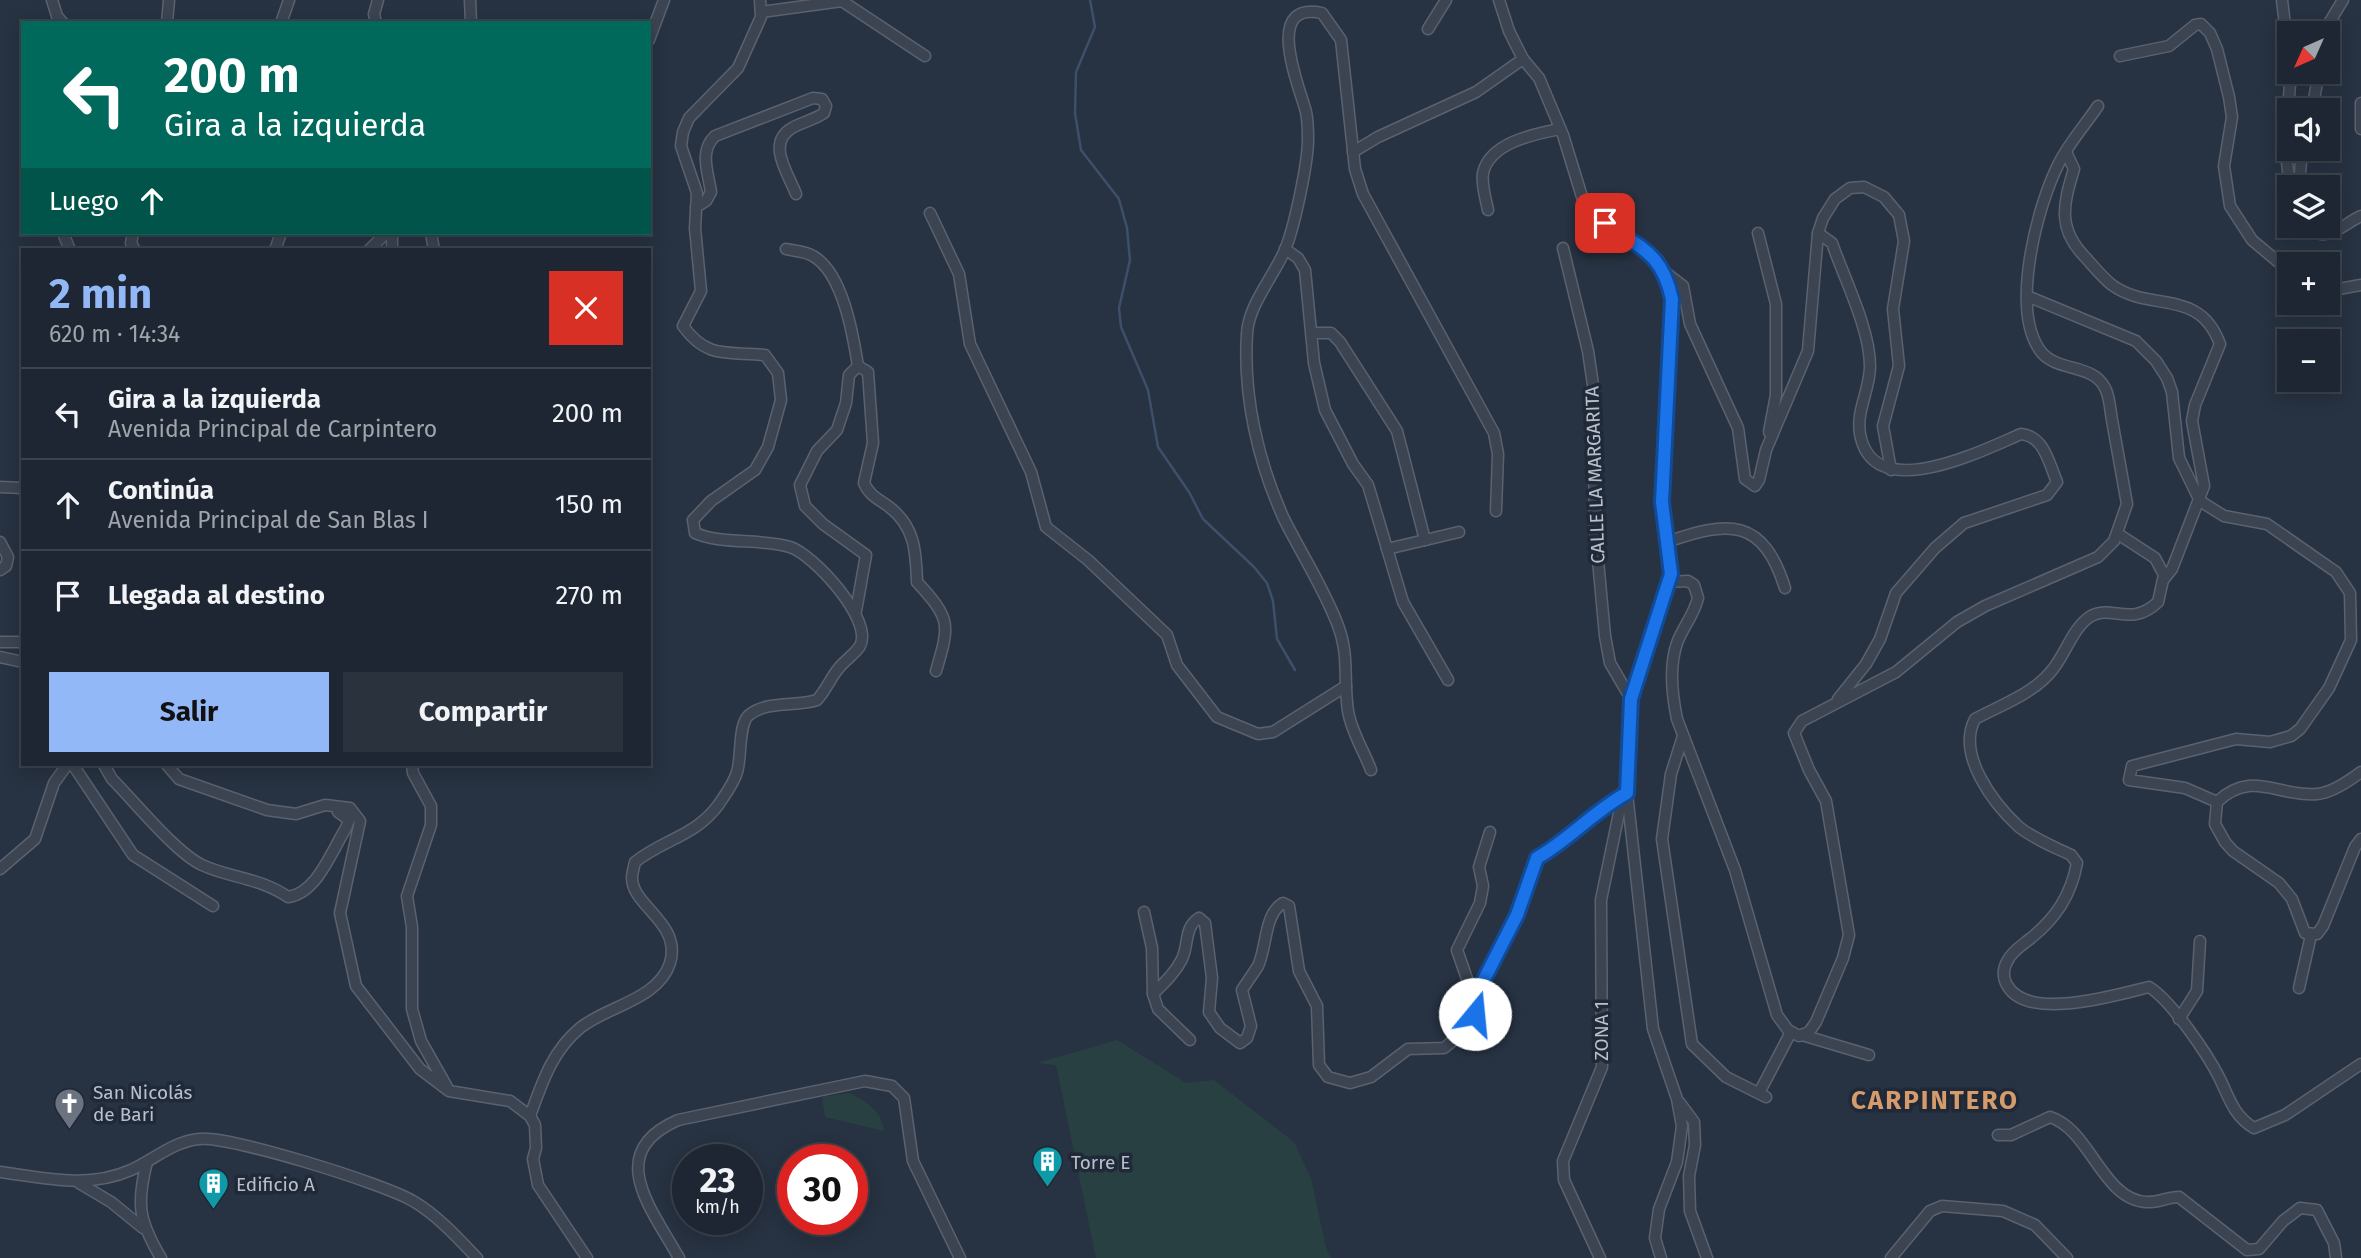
<!DOCTYPE html>
<html lang="es">
<head>
<meta charset="utf-8">
<style>
	:root { --surface:#1d2632; --page:#2a323e; --text:#f1f3f6; --muted:#a0a5ac; --line:#3b434d; --accent:#93b8f7 }
	body { margin:0; font-family:"Fira Sans",sans-serif; background:var(--page); color:var(--text); height:100vh; display:flex; flex-direction:column; font-size:26px; white-space:nowrap }
	* { box-sizing:border-box; margin:0 }
	p { font-size:23px; color:var(--muted) }
	.icon { flex:none; width:38px; height:38px; fill:none; stroke:currentColor; stroke-width:2; stroke-linecap:round; stroke-linejoin:round }
	.map { position:relative; flex:1; overflow:hidden }
	.details { position:absolute; left:21px; top:248px; width:630px; height:518px; display:flex; flex-direction:column; background:var(--surface); border-radius:0px; box-shadow:0 4px 18px #0003,0 0 0 2px var(--line) }
	.details>* { flex:none }
	.banner { position:absolute; left:21px; top:21px; width:630px; height:214px; border-radius:0px; box-shadow:0 4px 18px #0003,0 0 0 2px var(--line); background:#00695c; color:#fff; overflow:hidden }
	.needle { width:46px; rotate:225deg }
	.buttons { position:absolute; left:2277px; top:21px; display:grid; gap:14px }
	.buttons a { display:grid; place-items:center; width:63px; height:63px; border-radius:0px; background:var(--surface); box-shadow:0 4px 18px #0003,0 0 0 2px var(--line); font-size:35px }
	.speed { position:absolute; left:672px; top:1144px; display:flex; gap:14px; font-size:35px; font-weight:700; text-align:center }
	.speed>* { display:grid; place-content:center; width:91px; height:91px; border-radius:50%; background:var(--surface); box-shadow:0 4px 18px #0003,0 0 0 2px var(--line); line-height:1 }
	.speed small { font-size:18px; font-weight:400 }
	.speed .limit { border:10px solid #d22; background:#fff; color:#111 }
	.pin { position:absolute; display:grid; place-items:center; width:60px; height:60px; color:#fff; margin:-30px; border-radius:14px; box-shadow:0 4px 10px #0006 }
	.me { position:absolute; width:77px; margin:-38px; rotate:17deg; stroke-linejoin:round; filter:drop-shadow(0 0 5px #0008) }
	.turn { display:flex; align-items:center; gap:24px; height:147px; padding:0 28px; font-size:32px }
	.turn .icon { width:91px; height:91px; stroke-width:2.5 }
	.turn b { display:block; font-size:49px; line-height:60px }
	.then { display:flex; align-items:center; height:66px; padding:0 28px; background:#0003; gap:14px; font-size:26px }
	.round { display:grid; place-items:center; flex:none; width:74px; height:74px; border-radius:0px; background:var(--page) }
	.summary { display:flex; align-items:center; justify-content:space-between; height:119px; padding:0 28px }
	h1 { font-size:42px; font-weight:700; line-height:52px; color:var(--accent) }
	.action { display:flex; gap:14px; margin-top:auto; padding:14px 28px }
	.action a { flex:1; height:80px; border-radius:0px; background:var(--accent); color:#111; font-size:28px; font-weight:700; line-height:80px; text-align:center }
	.action a+a { background:var(--page); color:var(--text) }
	ul { padding:0; list-style:none }
	li { display:flex; align-items:center; gap:21px; height:91px; padding:0 28px; border-top:2px solid var(--line) }
	li div { flex:1 }
	li b { display:block; font-size:26px }
	li em { font-style:normal }
	.map>svg:first-child { display:block }
</style>
</head>
<body>
<div class="map">
<svg width="2361" height="1258" viewBox="0 0 2361 1258">
	<rect width="100%" height="100%" fill="#273242"/>
	<g fill="#294043">
		<polygon points="1117,1040 1186,1083 1214,1080 1294,1142 1311,1178 1326,1248 1331,1258 1096,1258 1056,1065 1037,1063"/>
		<path d="M849,1093C865,1100 882,1111 884,1131L825,1117L822,1097Z"/>
	</g>
	<g fill="none" stroke-linecap="round" stroke-linejoin="round">
		<polyline stroke="#3e4f6b" stroke-width="2.5" points="1090,0 1095,27 1076,72 1075,113 1081,150 1119,199 1127,228 1130,260 1119,308 1121,327 1148,390 1158,447 1189,492 1203,519 1254,567 1267,583 1273,601 1277,639 1295,670"/>
		<defs>
			<g id="street">
				<polyline points="52,0 57,16 63,23"/>
				<polyline points="470,0 471,23"/>
				<polyline points="1499,0 1509,31 1523,59 1539,78 1563,135 1583,200 1605,223 1658,260 1666,273 1672,299 1662,502 1671,574 1631,699 1627,793 1653,1029 1677,1099 1682,1126 1677,1162 1659,1209 1655,1238 1661,1258"/>
				<polyline points="2282,0 2289,59"/>
				<polyline points="761,12 842,1 925,56"/>
				<polyline points="167,23 169,0"/>
				<polyline points="281,23 289,0"/>
				<polyline points="376,23 374,14 378,0"/>
				<polyline points="1428,29 1446,0"/>
				<polyline points="2323,33 2343,0"/>
				<polyline points="649,40 664,0"/>
				<polyline points="2120,56 2169,46 2195,25 2201,24 2210,33 2217,49 2229,97 2232,117 2224,166 2230,206 2252,240 2289,271"/>
				<polyline points="2361,103 2361,129"/>
				<polyline points="2312,110 2319,72"/>
				<polyline points="1353,152 1378,137 1476,92 1523,59"/>
				<path d="M2066,152L2074,169C2063,205 2057,229 2086,258C2094,267 2103,278 2112,285C2151,313 2199,287 2220,344L2195,405L2192,421L2204,486L2172,569L2164,579"/>
				<polyline points="2290,187 2285,146 2291,72"/>
				<polyline points="2299,187 2302,149"/>
				<path d="M696,207L706,201L711,192C708,172 699,151 715,136L813,98L822,99L826,106L824,113C814,120 802,122 792,128C766,143 788,173 796,194"/>
				<path d="M1488,210C1486,199 1481,185 1483,173C1490,142 1535,134 1560,129"/>
				<polyline points="930,213 959,274 970,344 1031,472 1046,527 1088,560 1167,635 1177,665 1217,717 1258,734 1273,732 1346,686"/>
				<path d="M2307,226C2324,246 2343,224 2361,216"/>
				<polyline points="63,233 70,250"/>
				<polyline points="133,233 131,243 135,250"/>
				<polyline points="392,233 392,250"/>
				<polyline points="431,233 434,250"/>
				<polyline points="1758,233 1776,304 1776,395 1769,432"/>
				<path d="M1818,233L1832,243C1844,278 1870,329 1870,366C1870,390 1856,410 1860,434C1873,506 1981,451 2021,434C2044,436 2049,463 2057,482L2047,495L1964,523L1935,548L1896,593L1880,639L1866,664L1838,699"/>
				<polyline points="1563,248 1588,351 1593,385 1595,528 1605,636 1610,663 1631,699"/>
				<path d="M786,249C794,251 805,251 813,256C843,273 853,335 858,366"/>
				<polyline points="1285,249 1298,258 1305,270 1314,363 1325,410 1353,464 1368,485 1403,602 1448,680"/>
				<polyline points="275,250 281,233"/>
				<polyline points="369,250 386,233"/>
				<polyline points="1666,273 1683,286 1690,324 1738,428 1745,479 1755,486 1759,480 1766,450 1808,351 1818,233 1823,218 1835,199 1850,188 1864,187 1884,197 1899,215 1904,241 1893,309 1899,366 1883,426 1891,470"/>
				<polyline points="2328,291 2361,285"/>
				<polyline points="2027,296 2136,341 2156,361 2167,378 2172,392 2179,458 2200,501 2224,516 2267,524 2336,572 2350,593 2351,640 2329,688 2300,729 2291,736 2270,742 2236,739 2132,766 2129,780 2185,788 2217,802"/>
				<polyline points="1312,333 1331,333 1340,342 1397,431 1425,540"/>
				<polyline points="0,487 23,488"/>
				<path d="M2118,534L2155,558L2164,575L2158,602C2130,628 2113,604 2091,616C2073,627 2066,653 2053,669C2035,693 2001,705 1975,719C1956,755 1994,804 2019,827C2034,839 2054,847 2071,855L2077,863C2071,895 2056,918 2031,938C2024,944 2012,951 2008,960C2003,968 2002,976 2007,985C2027,1022 2116,995 2149,987C2171,1000 2208,1055 2220,1079C2229,1098 2234,1116 2254,1128L2285,1115L2361,1064"/>
				<polyline points="0,542 8,557 6,566 0,570"/>
				<path d="M1667,542C1729,520 1763,518 1785,588"/>
				<polyline points="1387,549 1459,532"/>
				<path d="M1668,582L1688,581L1694,585L1698,598C1694,615 1683,627 1677,643C1669,666 1672,695 1677,719L1735,870L1777,1015L1788,1030L1799,1036L1809,1032L1816,1022L1843,958L1849,935L1826,801L1809,770L1794,733L1802,721L1896,672L1957,622L1985,606L2098,557L2114,541L2127,504C2122,476 2117,448 2112,420C2110,410 2110,397 2105,388C2092,362 2054,373 2039,349C2011,307 2037,206 2059,163C2069,143 2085,125 2098,106"/>
				<path d="M856,611L866,555L823,524L805,506L800,485L817,451L837,430L846,403L849,375L858,366L868,372L873,443L864,483C869,495 878,499 888,506C915,526 916,551 917,582C951,619 950,624 936,671"/>
				<polyline points="0,642 23,642"/>
				<polyline points="0,657 23,662"/>
				<polyline points="1683,736 1671,774 1662,839 1692,1044 1726,1077 1766,1097"/>
				<polyline points="73,765 133,855 213,906"/>
				<path d="M104,765L112,779C135,802 175,852 202,865C230,878 261,878 288,897C317,893 331,852 346,828L349,820L338,812"/>
				<polyline points="167,765 179,779 267,810 296,814 325,805 350,808 360,821 340,913 356,986 420,1069 449,1091 510,1101 530,1116 535,1125 536,1148 533,1159 538,1185 587,1258"/>
				<polyline points="412,765 413,773 431,806 431,825 407,896 412,927 412,1009 421,1041 447,1087"/>
				<path d="M1371,770C1364,751 1351,731 1348,711C1343,678 1350,655 1337,623C1323,587 1301,553 1284,519C1258,462 1243,396 1247,334C1248,306 1273,277 1284,252C1294,230 1308,163 1308,139C1308,130 1308,121 1306,112C1300,88 1262,0 1322,13L1341,40L1355,169L1363,194L1494,433L1498,454L1496,511"/>
				<path d="M2361,772C2349,781 2332,793 2317,794C2277,797 2252,769 2217,802L2215,824L2225,842L2233,851L2279,883L2292,899L2305,933L2317,934L2323,926L2355,847L2361,839"/>
				<polyline points="0,869 35,839 54,783 67,765"/>
				<polyline points="1144,912 1152,948 1153,994 1158,1009 1190,1040"/>
				<polyline points="2299,988 2311,935"/>
				<path d="M1153,994C1164,983 1175,973 1182,959C1189,944 1184,927 1199,918L1205,923L1212,978L1209,1012L1220,1028L1240,1043L1247,1038L1251,1026L1242,990C1247,982 1253,974 1258,966C1267,947 1264,914 1283,903L1289,906L1299,971L1317,1006L1319,1065L1328,1077L1350,1083L1371,1077L1408,1049L1444,1048L1469,1028L1475,1014L1474,999L1457,950L1480,903L1483,886L1479,867L1490,832"/>
				<path d="M1474,999L1517,915L1537,858C1570,839 1593,811 1627,793"/>
				<polyline points="2179,1019 2197,991 2200,941"/>
				<polyline points="1802,1035 1869,1055"/>
				<polyline points="1759,1093 1791,1032"/>
				<polyline points="1680,1103 1694,1122 1695,1145 1689,1176 1690,1211 1707,1258"/>
				<path d="M530,1116C542,1083 552,1051 580,1028C607,1006 658,1000 670,963C682,923 632,906 632,878C632,873 634,867 635,862C664,839 696,836 719,804C725,795 734,783 737,772C742,756 738,724 749,715C768,700 796,707 817,700C826,690 830,679 838,669C844,661 855,654 860,646C874,620 813,554 790,547C759,538 722,545 695,533L693,520L711,501L755,470L768,447L781,400L778,373L765,355C727,351 708,360 683,326L701,291L695,228L697,193L681,146L683,132L689,118L738,68L761,17L760,0"/>
				<path d="M1998,1135H2011L2050,1117C2090,1129 2103,1201 2147,1202C2157,1203 2168,1197 2179,1197L2247,1250L2259,1249L2283,1221L2300,1208L2317,1210L2334,1243L2336,1258"/>
				<path d="M147,1162C136,1204 139,1221 161,1258"/>
				<path d="M0,1172C45,1178 88,1189 131,1170C155,1159 172,1142 199,1139C228,1135 385,1184 413,1201C437,1215 458,1238 477,1258"/>
				<polyline points="79,1183 111,1202 143,1228"/>
				<path d="M679,1258C652,1209 603,1153 678,1120L865,1081L892,1086L904,1098L913,1161L960,1258"/>
				<polyline points="1600,1258 1564,1180 1563,1161 1602,1067 1601,900 1620,808 1627,793"/>
				<polyline points="1891,1258 1930,1211 1942,1206 2003,1211 2035,1225 2067,1258"/>
			</g>
		</defs>
		<use href="#street" stroke="#5a626f" stroke-width="13"/>
		<use href="#street" stroke="#3c4452" stroke-width="10"/>
	</g>
	<g fill="none" stroke-linecap="round" stroke-linejoin="round">
		<defs>
			<path id="route" d="M1475,1014L1474,999L1517,915L1537,858C1570,839 1594,811 1627,793L1631,699L1671,574L1662,502L1672,299C1662,253 1642,249 1605,223"/>
		</defs>
		<use href="#route" stroke="#114b97" stroke-width="18"/>
		<use href="#route" stroke="#1a73e8" stroke-width="12"/>
	</g>
	<defs>
		<symbol id="church-pin" viewBox="-11 -11 22 30"><path d="M0 17L-7.5 6A9.5 9.5 0 1 1 7.5 6Z" fill="#6b7280" stroke="#202938"/><path d="M-1.2-6h2.4v3.5h3.3v2.4h-3.3V6h-2.4V-.1h-3.3v-2.4h3.3Z" fill="#fff"/></symbol>
		<symbol id="building-pin" viewBox="-11 -11 22 30"><path d="M0 17L-7.5 6A9.5 9.5 0 1 1 7.5 6Z" fill="#0f9aa8" stroke="#202938"/><path d="M-4-6H4V6H1V3H-1V6H-4ZM-2.5-4.3h1.7v1.8h-1.7ZM.8-4.3h1.7v1.8H.8ZM-2.5-1h1.7V.8h-1.7ZM.8-1h1.7V.8H.8Z" fill="#fff"/></symbol>
	</defs>
	<g fill-rule="evenodd">
		<use href="#church-pin" x="52" y="1086" width="35" height="47"/>
		<use href="#building-pin" x="1030" y="1144" width="35" height="47"/>
		<use href="#building-pin" x="196" y="1166" width="35" height="47"/>
	</g>
	<g text-anchor="middle" dominant-baseline="central" stroke-width="7" stroke-linejoin="round" paint-order="stroke">
		<g font-size="19" fill="#b9c0cc" stroke="#202938">
			<text transform="translate(1595 475) rotate(-92)">CALLE LA MARGARITA</text>
			<text transform="translate(1601 1031) rotate(-90)">ZONA 1</text>
		</g>
		<g font-size="19" fill="#b9c0cc" stroke="#202938" text-anchor="start">
			<text x="93" y="1092">San Nicolás<tspan x="93" dy="22">de Bari</tspan></text>
			<text x="1071" y="1162">Torre E</text>
			<text x="236" y="1184">Edificio A</text>
		</g>
		<g font-size="26" font-weight="bold" letter-spacing="2" fill="#d59b6a" stroke="#202938">
			<text x="1935" y="1100">CARPINTERO</text>
		</g>
	</g>
</svg>
<div class="buttons">
<a><svg class="needle" viewBox="-14 -14 28 28"><path d="M0-13l5 13h-10z" fill="#e53935"/><path d="M0 13l5-13h-10z" fill="#a0a5ac"/></svg></a>
<a><svg class="icon" aria-label="sound" viewBox="0 0 24 24"><path d="M4 9h4l5-4v14l-5-4H4zM17 9q2 3 0 6"/></svg></a>
<a><svg class="icon" aria-label="layers" viewBox="0 0 24 24"><path d="M12 4l9 5-9 5-9-5zM3 14l9 5 9-5"/></svg></a>
<a>+</a>
<a>−</a>
</div>
<div class="speed"><div>23<small>km/h</small></div><div class="limit">30</div></div>
<div class="pin" style="left:1605px;top:223px;background:#d93025"><svg class="icon" aria-label="arrive" viewBox="0 0 24 24"><path d="M6 21V4h12l-3 4 3 4H6"/></svg></div>
<svg class="me" style="left:1475px;top:1014px" viewBox="-20 -20 40 40"><circle r="19" fill="#fff"/><path d="M0-13L10 11 0 6-10 11z" fill="#1a73e8"/></svg>
<div class="banner">
<div class="turn"><svg class="icon" aria-label="left" viewBox="0 0 24 24"><path d="M17 20v-9H6M10 6l-5 5 5 5"/></svg><div><b>200 m</b>Gira a la izquierda</div></div>
<div class="then">Luego<svg class="icon" aria-label="ahead" viewBox="0 0 24 24"><path d="M12 20V5M6 11l6-6 6 6"/></svg></div>
</div>
<section class="details">
<div class="summary"><div><h1>2 min</h1><p>620 m · 14:34</p></div><a class="round" style="background:#d93025;color:#fff"><svg class="icon" aria-label="close" viewBox="0 0 24 24"><path d="M6 6l12 12M18 6L6 18"/></svg></a></div>
<ul>
<li><svg class="icon" aria-label="left" viewBox="0 0 24 24"><path d="M17 20v-9H6M10 6l-5 5 5 5"/></svg><div><b>Gira a la izquierda</b><p>Avenida Principal de Carpintero</p></div><em>200 m</em></li>
<li><svg class="icon" aria-label="ahead" viewBox="0 0 24 24"><path d="M12 20V5M6 11l6-6 6 6"/></svg><div><b>Continúa</b><p>Avenida Principal de San Blas I</p></div><em>150 m</em></li>
<li><svg class="icon" aria-label="arrive" viewBox="0 0 24 24"><path d="M6 21V4h12l-3 4 3 4H6"/></svg><div><b>Llegada al destino</b></div><em>270 m</em></li>
</ul>
<div class="action"><a>Salir</a><a>Compartir</a></div>
</section>
</div>
</body>
</html>
